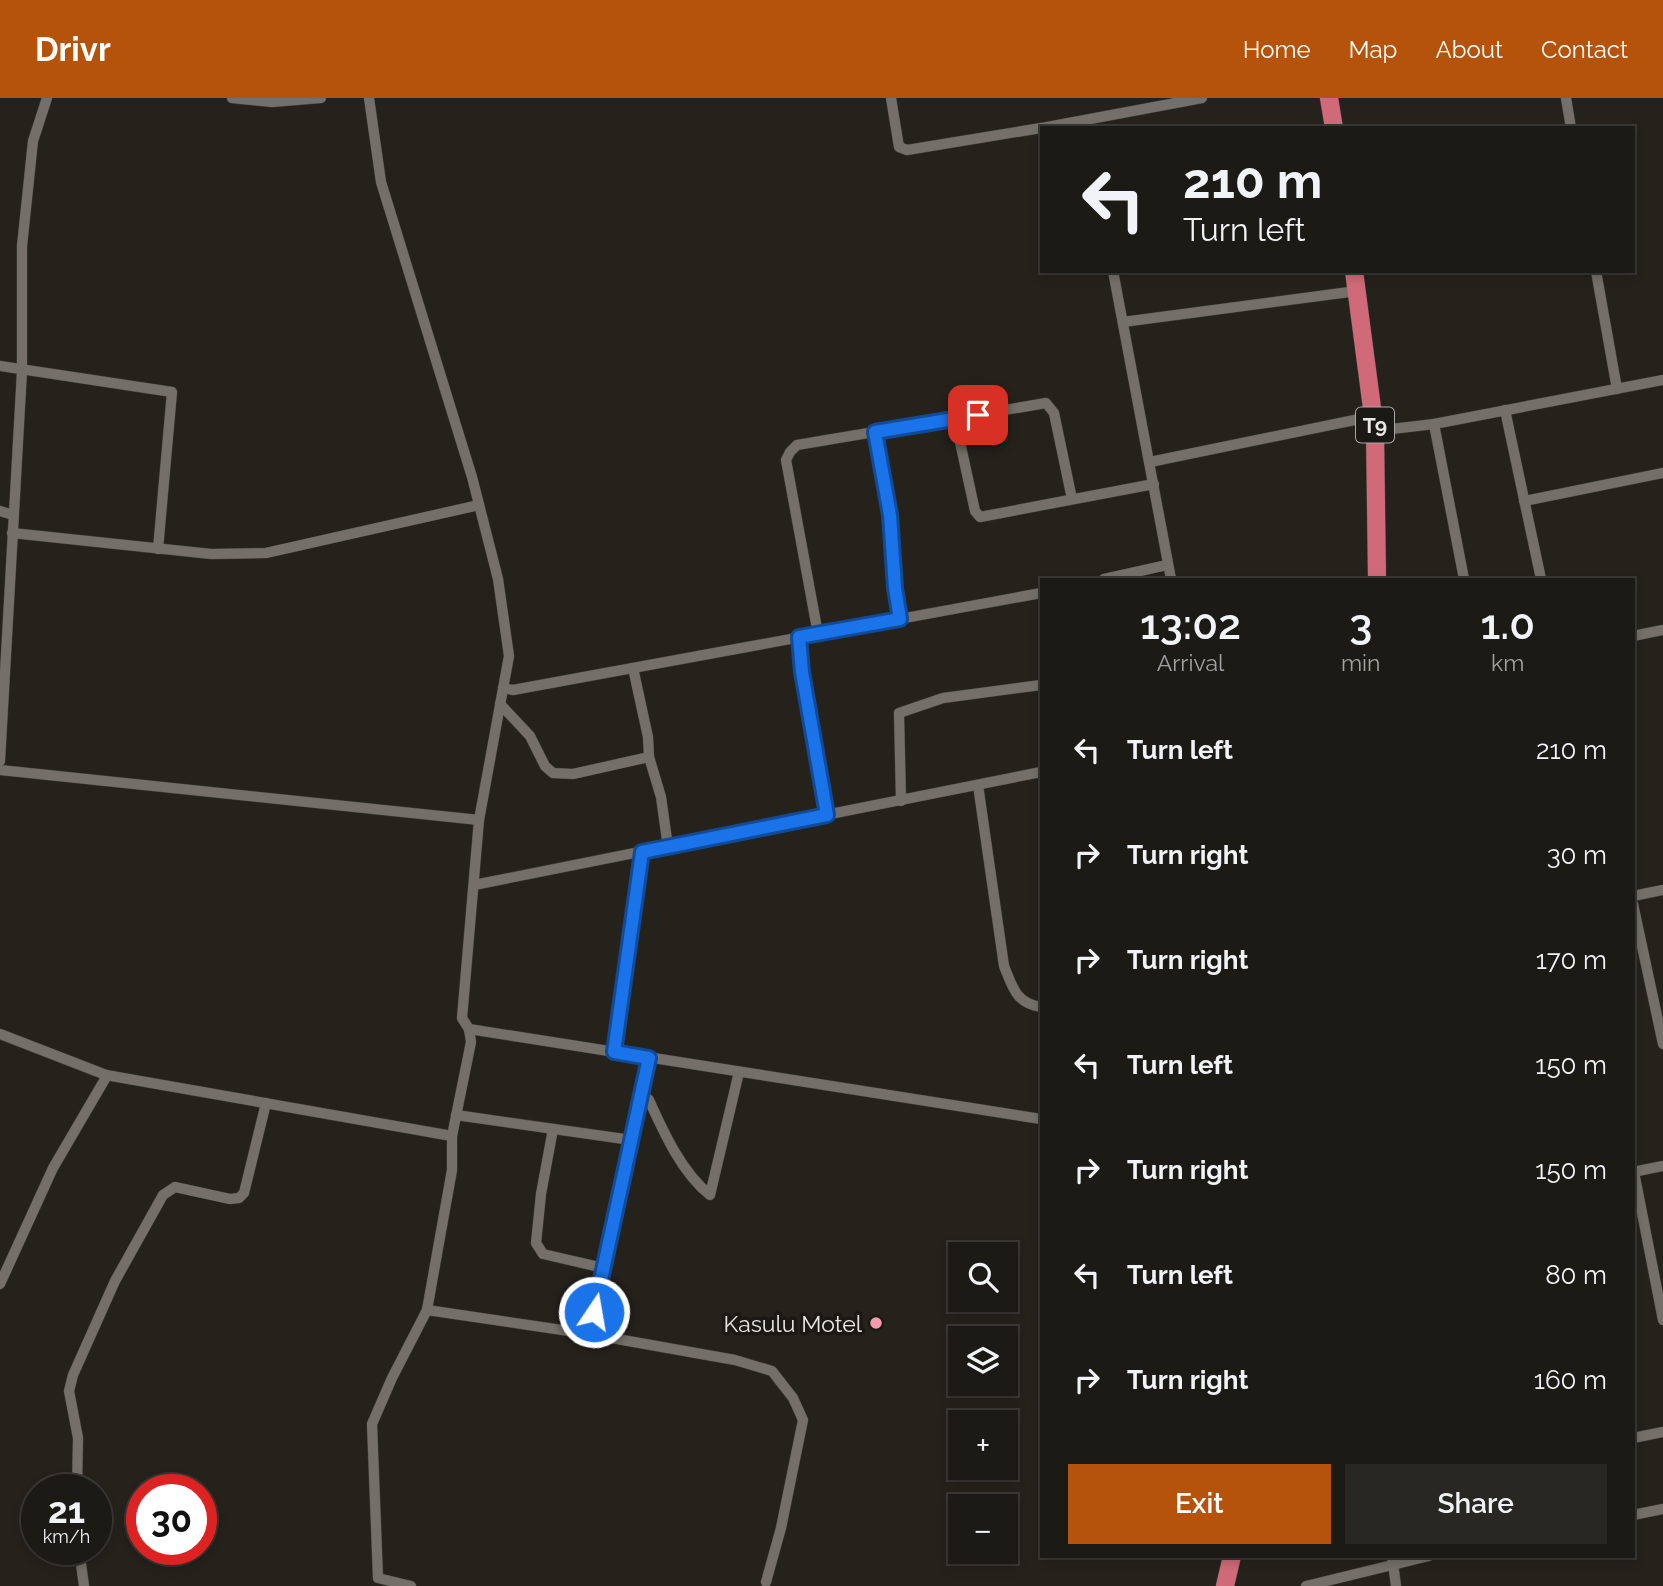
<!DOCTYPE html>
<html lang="en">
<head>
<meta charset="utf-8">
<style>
	:root { --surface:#1c1a15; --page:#292722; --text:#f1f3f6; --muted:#a0a1a0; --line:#3a3834; --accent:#b45309 }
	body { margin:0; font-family:Raleway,sans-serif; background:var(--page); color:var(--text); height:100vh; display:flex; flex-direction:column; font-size:26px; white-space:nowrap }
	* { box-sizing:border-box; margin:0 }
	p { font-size:23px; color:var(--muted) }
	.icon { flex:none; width:38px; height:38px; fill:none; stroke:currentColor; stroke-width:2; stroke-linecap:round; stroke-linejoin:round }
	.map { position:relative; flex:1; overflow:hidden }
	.panel { position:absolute; left:1040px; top:480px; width:595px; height:980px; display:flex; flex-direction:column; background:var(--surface); border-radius:0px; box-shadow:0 4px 10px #0003,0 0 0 2px var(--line) }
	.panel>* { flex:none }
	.top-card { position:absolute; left:1040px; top:28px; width:595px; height:147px; border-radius:0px; box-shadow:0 4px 10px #0003,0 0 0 2px var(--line); background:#1c1a15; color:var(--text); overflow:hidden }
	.tools { position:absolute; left:948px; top:1144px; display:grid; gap:14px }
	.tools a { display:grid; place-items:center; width:70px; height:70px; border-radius:0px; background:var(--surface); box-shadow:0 4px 10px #0003,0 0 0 2px var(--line); font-size:35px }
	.speed { position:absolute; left:21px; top:1376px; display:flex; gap:14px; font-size:35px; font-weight:700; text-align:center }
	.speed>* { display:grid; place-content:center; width:91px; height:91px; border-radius:50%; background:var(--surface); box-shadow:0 4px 10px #0003,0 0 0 2px var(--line); line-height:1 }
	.speed small { font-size:18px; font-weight:400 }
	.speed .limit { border:10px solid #d22; background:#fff; color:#111 }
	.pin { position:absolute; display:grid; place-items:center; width:60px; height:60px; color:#fff; margin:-30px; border-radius:14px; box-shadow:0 4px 10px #0006 }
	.me { position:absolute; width:77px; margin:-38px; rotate:12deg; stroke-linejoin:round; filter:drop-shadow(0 0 5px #0008) }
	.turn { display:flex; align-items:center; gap:24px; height:147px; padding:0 28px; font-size:32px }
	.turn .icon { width:91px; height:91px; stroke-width:2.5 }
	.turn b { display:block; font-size:49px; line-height:60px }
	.eta { display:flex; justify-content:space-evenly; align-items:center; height:119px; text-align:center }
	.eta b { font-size:42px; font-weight:600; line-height:49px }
	.button { display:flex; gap:14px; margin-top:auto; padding:14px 28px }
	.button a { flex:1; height:80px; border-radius:0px; background:var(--accent); color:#fff; font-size:28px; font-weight:600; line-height:80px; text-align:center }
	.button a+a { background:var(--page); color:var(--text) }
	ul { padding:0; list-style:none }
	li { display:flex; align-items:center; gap:21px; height:105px; padding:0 28px }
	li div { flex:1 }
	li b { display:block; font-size:26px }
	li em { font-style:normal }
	header { display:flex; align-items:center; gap:42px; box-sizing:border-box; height:98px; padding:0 35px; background:var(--accent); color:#fff }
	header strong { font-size:33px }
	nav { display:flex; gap:38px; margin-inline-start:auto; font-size:24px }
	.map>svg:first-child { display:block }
</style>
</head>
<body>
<header>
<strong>Drivr</strong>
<nav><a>Home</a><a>Map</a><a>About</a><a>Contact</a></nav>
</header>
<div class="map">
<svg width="1663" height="1488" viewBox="0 0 1663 1488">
	<rect width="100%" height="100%" fill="#25221c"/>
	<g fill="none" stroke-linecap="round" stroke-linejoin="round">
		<defs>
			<g id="street">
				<polyline points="232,0 272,4 321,0"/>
				<polyline points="369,0 381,84 472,379 498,481 509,558 479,722 462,920 469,931 1041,1021"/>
				<polyline points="891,0 899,49 907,52 1041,30"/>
				<polyline points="1566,0 1571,30"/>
				<polyline points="1042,30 1202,0"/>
				<polyline points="1113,173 1171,481"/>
				<polyline points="1596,173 1617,291"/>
				<polyline points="1123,224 1357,193"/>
				<polyline points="0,268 172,294 158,451"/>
				<polyline points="1505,312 1541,481"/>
				<polyline points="955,321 975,413 980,419 1154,386"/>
				<polyline points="1434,326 1464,481"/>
				<polyline points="1375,333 1434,326 1663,282"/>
				<polyline points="875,334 890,417 895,490 900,521"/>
				<polyline points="1150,364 1374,318"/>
				<polyline points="1524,403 1663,375"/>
				<polyline points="0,413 13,417"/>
				<polyline points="12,435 211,456 266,455 479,407"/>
				<polyline points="1104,481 1167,467"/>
				<polyline points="818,536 786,362 790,354 797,347 1046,305 1054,315 1072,401"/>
				<polyline points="1633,538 1663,532"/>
				<polyline points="799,539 802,574 827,717"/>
				<polyline points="633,570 648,639 649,659 661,699 668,749"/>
				<polyline points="503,590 513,592 1041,495"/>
				<polyline points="500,606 530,638 545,668 553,675 573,676 649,659"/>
				<polyline points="0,663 22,273 22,148 33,43 47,0"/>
				<polyline points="0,672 479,722"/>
				<path d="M978,687L1004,868C1013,890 1016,905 1041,909"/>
				<polyline points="901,703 899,615 943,600 1041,587"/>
				<polyline points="474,787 1041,674"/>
				<polyline points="1633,798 1663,792"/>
				<polyline points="1633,806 1663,946"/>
				<polyline points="0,936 106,977 105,981 53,1070 0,1186"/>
				<polyline points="614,954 642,754"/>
				<polyline points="106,977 452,1038"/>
				<path d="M641,995L649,1002C664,1035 682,1075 710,1097L739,974"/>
				<polyline points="456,1017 631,1042"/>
				<polyline points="553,1031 541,1096 536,1145 543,1156 604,1170"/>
				<polyline points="1633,1074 1663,1068"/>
				<polyline points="1634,1074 1663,1222"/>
				<polyline points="427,1212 589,1236 735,1262 772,1273 793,1300 803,1322 781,1430 766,1484"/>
				<polyline points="589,1236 649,960"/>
				<polyline points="1633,1340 1663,1334"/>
				<polyline points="77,1391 78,1340 69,1293 73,1277 115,1183 163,1097 175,1089 230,1101 239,1100 244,1095 266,1005"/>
				<polyline points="1633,1417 1663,1411"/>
				<polyline points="79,1451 84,1488"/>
				<polyline points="1392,1458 1396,1488"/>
				<polyline points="411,1488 378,1480 372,1326 392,1280 427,1212 452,1072 452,1038 471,944 469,931"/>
				<polyline points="1306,1488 1429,1458"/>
			</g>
			<g id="highway">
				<polyline points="1329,0 1334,30"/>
				<polyline points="1354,173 1375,333 1377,481"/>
				<polyline points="1225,1488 1232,1458"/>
			</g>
		</defs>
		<use href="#street" stroke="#43403c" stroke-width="11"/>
		<use href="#highway" stroke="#43403c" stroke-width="19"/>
		<use href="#street" stroke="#747069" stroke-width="10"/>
		<use href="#highway" stroke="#d06a78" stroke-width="18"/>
	</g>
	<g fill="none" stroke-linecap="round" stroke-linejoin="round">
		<defs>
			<polyline id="route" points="594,1214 649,960 614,954 642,754 827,717 802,574 799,539 900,521 895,490 890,417 875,334 978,317"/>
		</defs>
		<use href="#route" stroke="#114b97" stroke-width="18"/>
		<use href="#route" stroke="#1a73e8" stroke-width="12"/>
	</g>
	<circle fill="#f29aae" stroke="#1b1913" stroke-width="2.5" cx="876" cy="1225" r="7"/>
	<g text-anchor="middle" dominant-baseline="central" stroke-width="7" stroke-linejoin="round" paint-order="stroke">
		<rect fill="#1b1913" stroke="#aba9a5" stroke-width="2" x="1356" y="309.5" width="38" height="35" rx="5"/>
		<g font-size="21" font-weight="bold" fill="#e9e7e3">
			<text x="1375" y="327">T9</text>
		</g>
		<g font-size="23" fill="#e9e7e3" stroke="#1b1913" text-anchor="end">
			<text x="862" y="1225">Kasulu Motel</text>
		</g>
	</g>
</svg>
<div class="tools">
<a><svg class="icon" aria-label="search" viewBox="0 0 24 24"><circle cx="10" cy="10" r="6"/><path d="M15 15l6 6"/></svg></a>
<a><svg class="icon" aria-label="layers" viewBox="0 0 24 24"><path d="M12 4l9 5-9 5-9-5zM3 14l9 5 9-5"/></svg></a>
<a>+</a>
<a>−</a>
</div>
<div class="speed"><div>21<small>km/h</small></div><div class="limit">30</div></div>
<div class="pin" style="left:978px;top:317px;background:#d93025"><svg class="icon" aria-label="arrive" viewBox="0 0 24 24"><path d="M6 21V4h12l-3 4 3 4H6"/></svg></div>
<svg class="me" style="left:594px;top:1214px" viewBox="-20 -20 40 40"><circle r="17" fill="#1a73e8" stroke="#fff" stroke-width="3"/><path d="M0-11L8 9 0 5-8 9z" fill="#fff"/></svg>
<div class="top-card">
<div class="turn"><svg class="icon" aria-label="left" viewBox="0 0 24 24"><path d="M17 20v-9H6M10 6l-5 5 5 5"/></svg><div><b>210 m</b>Turn left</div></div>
</div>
<section class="panel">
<div class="eta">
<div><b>13:02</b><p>Arrival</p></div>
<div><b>3</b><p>min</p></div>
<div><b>1.0</b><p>km</p></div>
</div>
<ul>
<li><svg class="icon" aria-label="left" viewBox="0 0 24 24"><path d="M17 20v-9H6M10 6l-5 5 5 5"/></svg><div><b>Turn left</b></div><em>210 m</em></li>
<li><svg class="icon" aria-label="right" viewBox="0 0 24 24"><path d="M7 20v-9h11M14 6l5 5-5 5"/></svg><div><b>Turn right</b></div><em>30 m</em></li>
<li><svg class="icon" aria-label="right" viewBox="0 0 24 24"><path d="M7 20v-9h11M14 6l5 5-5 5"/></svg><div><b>Turn right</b></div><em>170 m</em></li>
<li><svg class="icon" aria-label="left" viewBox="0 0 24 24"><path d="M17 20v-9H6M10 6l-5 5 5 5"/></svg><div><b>Turn left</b></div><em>150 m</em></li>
<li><svg class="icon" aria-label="right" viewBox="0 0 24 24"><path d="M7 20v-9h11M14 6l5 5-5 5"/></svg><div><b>Turn right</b></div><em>150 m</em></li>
<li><svg class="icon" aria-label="left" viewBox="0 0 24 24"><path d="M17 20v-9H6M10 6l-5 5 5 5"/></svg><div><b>Turn left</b></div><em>80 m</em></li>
<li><svg class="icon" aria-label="right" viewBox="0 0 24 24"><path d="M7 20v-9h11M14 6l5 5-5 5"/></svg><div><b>Turn right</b></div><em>160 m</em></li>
</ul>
<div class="button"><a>Exit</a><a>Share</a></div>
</section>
</div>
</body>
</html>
